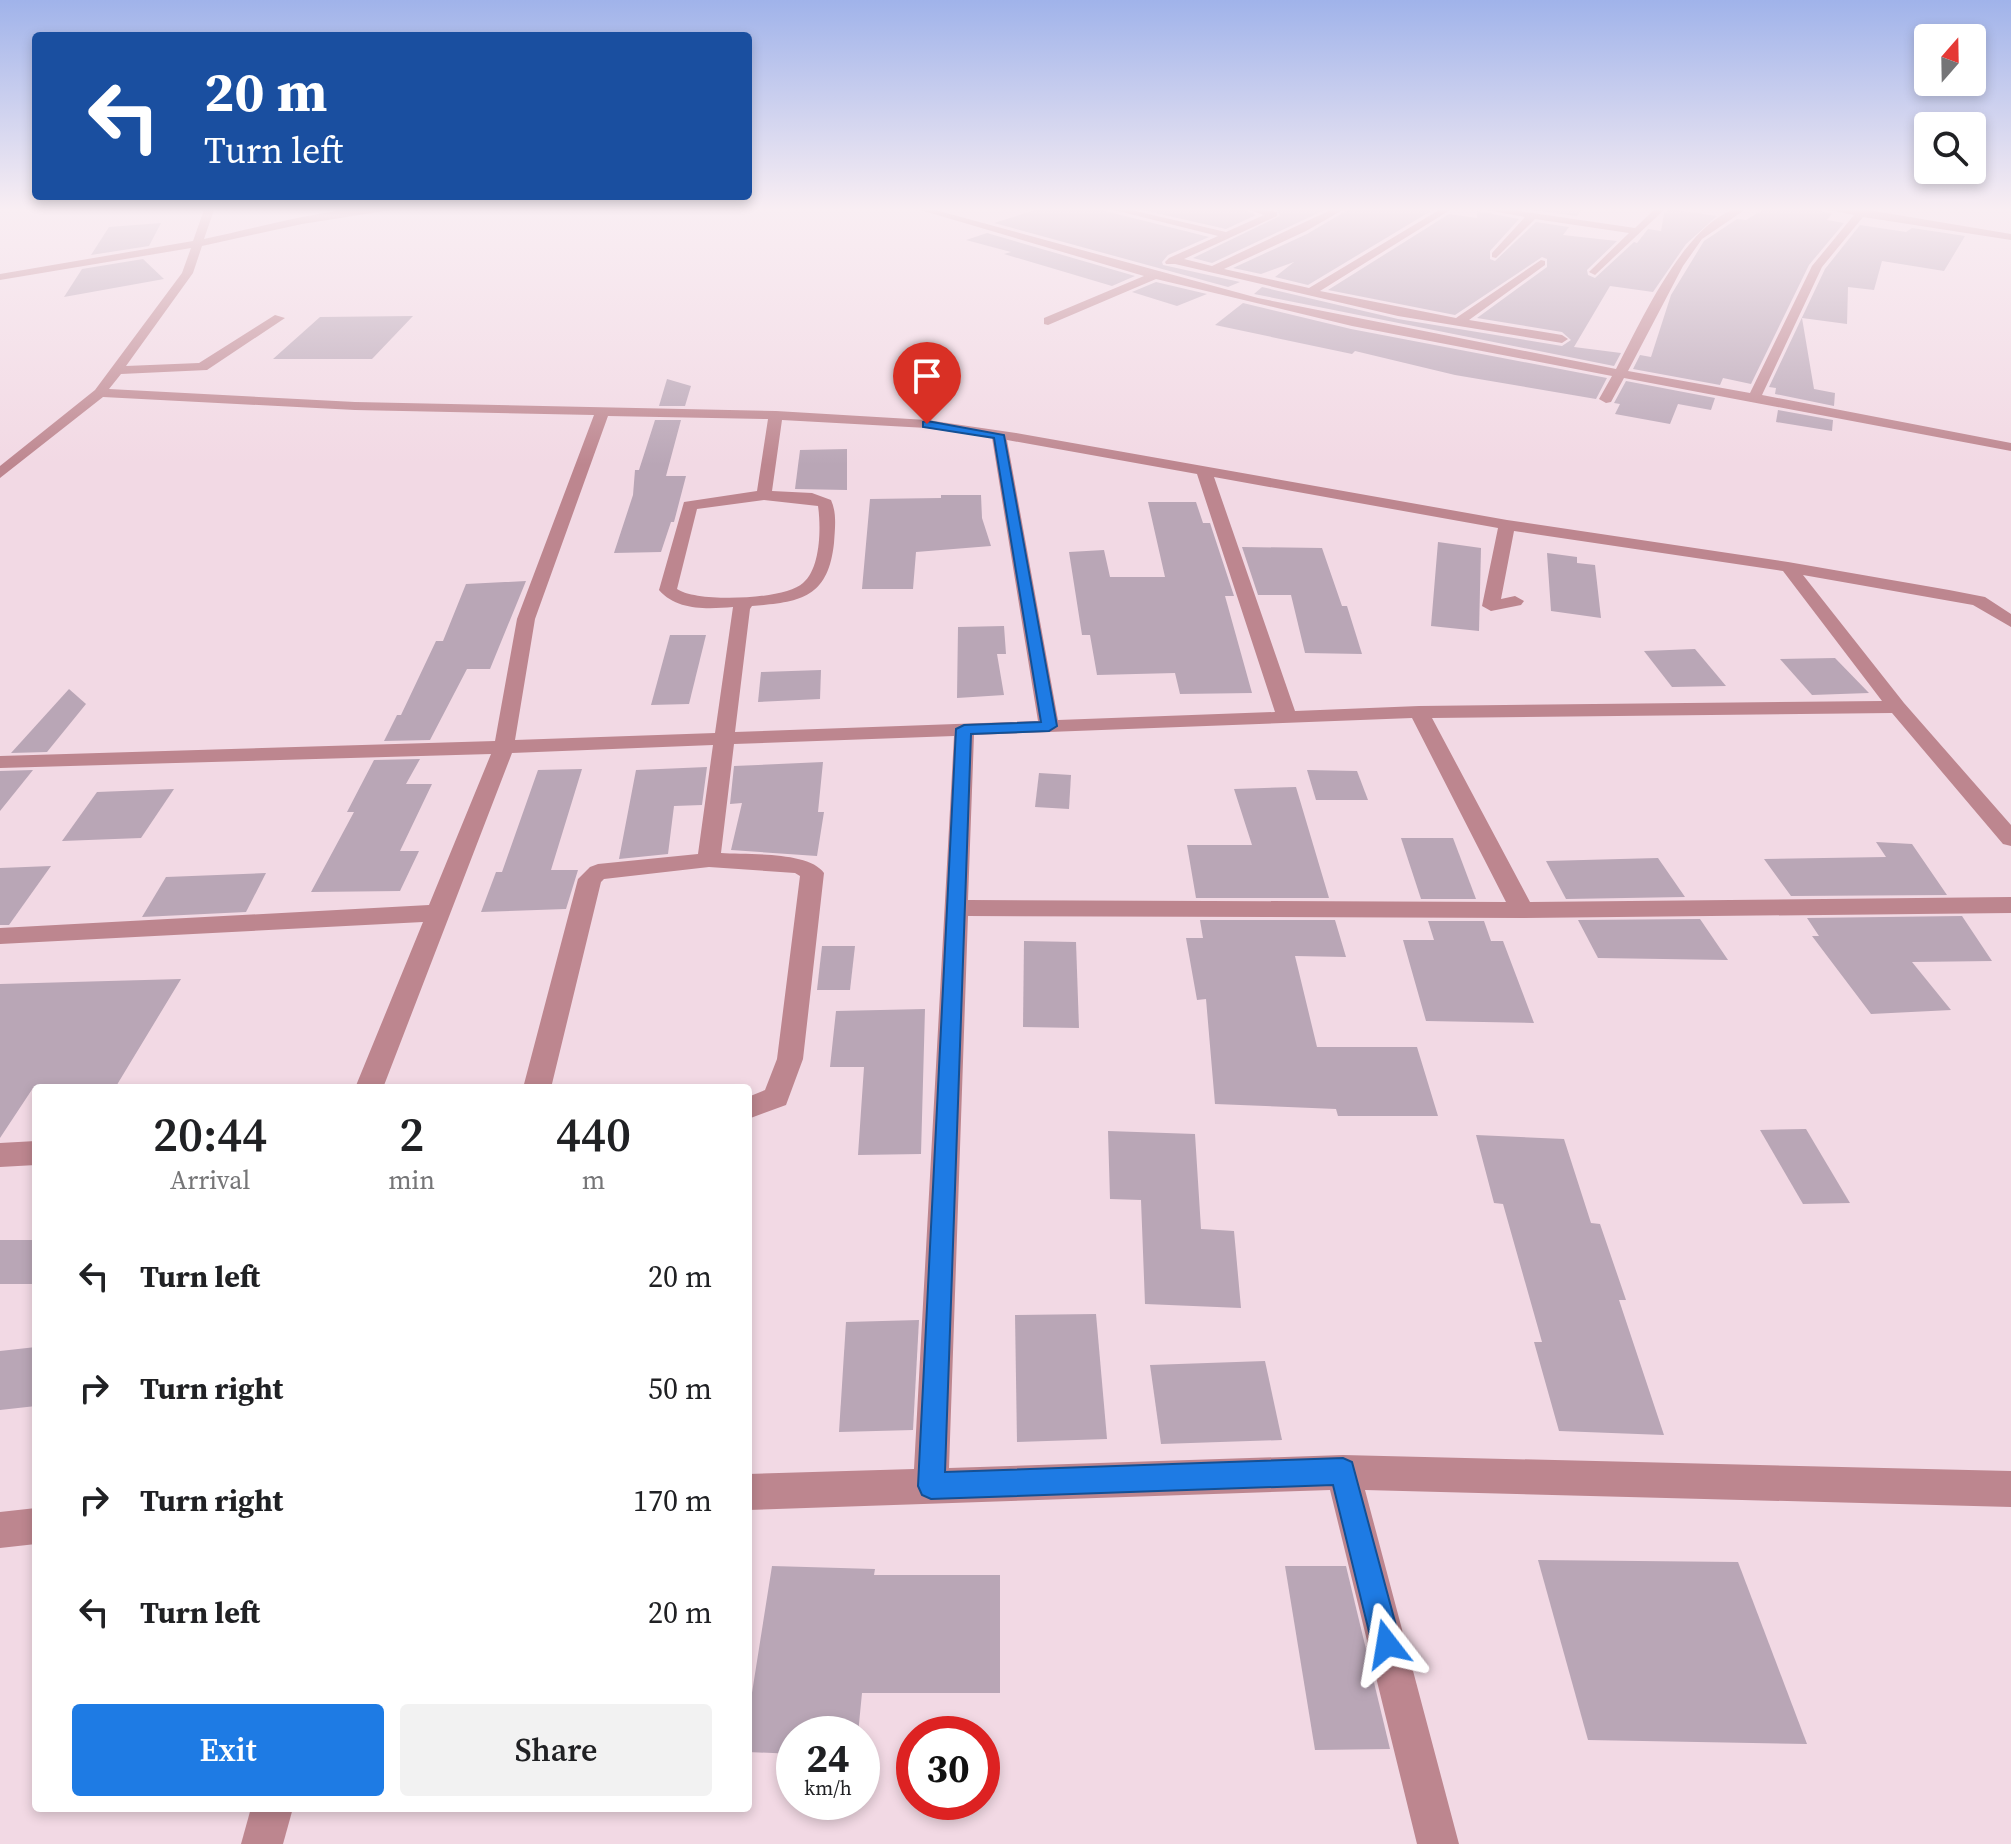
<!DOCTYPE html>
<html lang="en">
<head>
<meta charset="utf-8">
<style>
	:root { --surface:#fff; --page:#f2f2f2; --text:#202124; --muted:#757577; --accent:#1e7be4 }
	body { margin:0; font-family:"Source Serif 4",serif; background:var(--page); color:var(--text); height:100vh; display:flex; flex-direction:column; font-size:30px; white-space:nowrap }
	* { box-sizing:border-box; margin:0 }
	p { font-size:26px; color:var(--muted) }
	.icon { flex:none; width:44px; height:44px; fill:none; stroke:currentColor; stroke-width:2; stroke-linecap:round; stroke-linejoin:round }
	.map { position:relative; flex:1; overflow:hidden }
	.sheet { position:absolute; left:32px; top:1084px; width:720px; height:728px; display:flex; flex-direction:column; background:var(--surface); border-radius:8px; box-shadow:0 4px 12px #0003 }
	.sheet>* { flex:none }
	.guide { position:absolute; left:32px; top:32px; width:720px; height:168px; border-radius:8px; box-shadow:0 4px 12px #0003; background:#1a4fa0; color:#fff; overflow:hidden }
	.needle { width:52px; rotate:20deg }
	.fabs { position:absolute; left:1914px; top:24px; display:grid; gap:16px }
	.fabs a { display:grid; place-items:center; width:72px; height:72px; border-radius:8px; background:var(--surface); box-shadow:0 4px 12px #0003; font-size:40px }
	.speed { position:absolute; left:776px; top:1716px; display:flex; gap:16px; font-size:40px; font-weight:700; text-align:center }
	.speed>* { display:grid; place-content:center; width:104px; height:104px; border-radius:50%; background:var(--surface); box-shadow:0 4px 12px #0003; line-height:1 }
	.speed small { font-size:20px; font-weight:400 }
	.speed .limit { border:12px solid #d22; background:#fff; color:#111 }
	.pin { position:absolute; display:grid; place-items:center; width:68px; height:68px; color:#fff; margin:-82px -34px; border-radius:50% 50% 50% 0; rotate:-45deg; box-shadow:0 0 8px #0007 }
	.pin .icon { rotate:45deg }
	.me { position:absolute; width:88px; margin:-44px; rotate:346deg; stroke-linejoin:round; filter:drop-shadow(0 0 6px #0008) }
	.turn { display:flex; align-items:center; gap:28px; height:168px; padding:0 40px; font-size:36px }
	.turn .icon { width:104px; height:104px; stroke-width:2.5 }
	.turn b { display:block; font-size:56px; line-height:68px }
	.eta { display:flex; justify-content:space-evenly; align-items:center; height:136px; text-align:center }
	.eta b { font-size:48px; font-weight:600; line-height:56px }
	.button { display:flex; gap:16px; margin-top:auto; padding:16px 40px }
	.button a { flex:1; height:92px; border-radius:8px; background:var(--accent); color:#fff; font-size:32px; font-weight:600; line-height:92px; text-align:center }
	.button a+a { background:var(--page); color:var(--text) }
	ul { padding:0; list-style:none }
	li { display:flex; align-items:center; gap:24px; height:112px; padding:0 40px }
	li div { flex:1 }
	li b { display:block; font-size:30px }
	li em { font-style:normal }
	.map>svg:first-child { display:block }
</style>
</head>
<body>
<div class="map">
<svg width="2011" height="1844" viewBox="0 0 2011 1844">
	<rect width="100%" height="100%" fill="#f2d9e4"/>
	<g fill="#b9a6b6">
		<polygon points="1045,207 1099,207 1101,210 1209,237 1168,255 1162,262 1163,265 1240,282 1228,287 994,223"/>
		<polygon points="1129,207 1238,207 1256,215 1226,229"/>
		<polygon points="1259,207 1331,207 1212,263 1193,258 1280,216 1277,209"/>
		<polygon points="1509,207 1584,207 1577,216"/>
		<polygon points="1767,207 1812,209 1832,214 1827,220 1844,223 1809,265 1751,384 1723,378 1720,385 1633,369 1640,355 1651,357 1671,295 1704,241 1737,219 1746,220"/>
		<polygon points="1351,208 1399,207 1431,211 1308,285 1275,277 1294,262 1261,274 1233,268 1307,234"/>
		<polygon points="1669,209 1717,216 1686,244 1653,292 1610,286 1574,347 1621,353 1614,366 1254,294 1262,287 1398,319 1562,346 1571,340 1562,332 1477,318 1547,267 1547,259 1542,257 1455,315 1328,290 1449,214 1477,218 1477,211 1519,219 1490,251 1490,259 1495,261 1536,222 1569,227 1563,235 1617,241 1587,270 1588,275 1595,278 1634,242 1637,243 1648,229 1661,231 1664,214"/>
		<polygon points="161,223 149,246 91,255 109,227"/>
		<polygon points="1860,225 1906,232 1912,228 1965,236 1944,271 1882,261 1874,290 1848,287 1847,324 1802,318 1814,389 1835,393 1834,406 1775,394 1776,388 1769,387 1825,269"/>
		<polygon points="987,233 1135,276 1112,286 1004,254 1011,252 966,240"/>
		<polygon points="143,259 164,279 64,297 82,269"/>
		<polygon points="1156,282 1207,294 1177,306 1132,292"/>
		<polygon points="1243,303 1351,329 1607,378 1596,399 1455,375 1355,351 1352,354 1215,325"/>
		<polygon points="413,316 372,359 273,359 320,317"/>
		<polygon points="667,379 691,386 685,406 659,406"/>
		<polygon points="1626,381 1715,398 1711,410 1678,404 1670,424 1615,414 1620,404 1614,403"/>
		<polygon points="1778,410 1833,420 1832,431 1776,422"/>
		<polygon points="655,420 681,420 666,476 686,476 674,522 671,522 661,552 614,553 633,495 635,470 639,470"/>
		<polygon points="847,449 847,490 795,489 800,450"/>
		<polygon points="941,495 981,495 982,518 991,546 916,552 913,589 862,589 870,499 941,498"/>
		<polygon points="1148,502 1196,502 1203,523 1210,523 1234,596 1225,596 1252,693 1180,694 1175,673 1097,675 1090,635 1082,635 1069,552 1104,550 1110,577 1165,577"/>
		<polygon points="1438,542 1481,548 1479,631 1431,626"/>
		<polygon points="1242,547 1322,548 1342,606 1347,606 1362,654 1305,653 1291,595 1258,595"/>
		<polygon points="1547,553 1577,557 1577,563 1595,565 1601,618 1551,611"/>
		<polygon points="526,581 490,669 467,669 430,740 384,741 397,715 401,715 436,641 443,641 466,584"/>
		<polygon points="1004,626 1006,654 997,654 1004,695 957,698 958,627"/>
		<polygon points="670,635 706,635 689,704 651,705"/>
		<polygon points="1695,649 1726,686 1672,687 1644,651"/>
		<polygon points="1835,658 1869,693 1812,695 1780,659"/>
		<polygon points="821,670 820,699 758,702 761,672"/>
		<polygon points="69,689 86,704 47,752 11,753"/>
		<polygon points="420,759 406,784 432,784 400,851 419,851 400,891 311,892 354,812 347,812 374,760"/>
		<polygon points="823,762 818,812 824,812 817,856 731,850 742,803 730,804 734,766"/>
		<polygon points="707,767 702,805 674,806 668,854 619,859 636,770"/>
		<polygon points="582,769 551,870 578,870 566,909 481,912 496,872 502,872 538,770"/>
		<polygon points="33,770 0,811 0,771"/>
		<polygon points="1307,770 1357,771 1368,800 1316,800"/>
		<polygon points="1039,773 1071,775 1069,809 1035,807"/>
		<polygon points="1296,787 1329,898 1196,898 1187,845 1252,845 1234,789"/>
		<polygon points="174,789 141,838 62,841 97,792"/>
		<polygon points="1401,838 1453,838 1476,899 1421,899"/>
		<polygon points="1876,842 1912,844 1947,895 1791,896 1764,859 1886,857"/>
		<polygon points="1658,858 1685,897 1566,899 1546,861"/>
		<polygon points="51,866 9,925 0,925 0,868"/>
		<polygon points="266,873 246,912 142,917 166,877"/>
		<polygon points="1962,916 1992,961 1912,962 1951,1010 1871,1014 1812,936 1819,936 1807,918"/>
		<polygon points="1700,919 1728,960 1598,958 1578,920"/>
		<polygon points="1200,920 1335,920 1346,957 1295,956 1317,1047 1417,1047 1438,1116 1338,1116 1336,1109 1215,1104 1206,999 1197,1000 1186,938 1203,938"/>
		<polygon points="1428,921 1484,921 1491,941 1503,941 1534,1023 1426,1021 1403,940 1434,940"/>
		<polygon points="1024,941 1076,942 1079,1028 1023,1027"/>
		<polygon points="822,946 855,946 850,990 817,990"/>
		<polygon points="181,979 115,1088 33,1088 0,1138 0,984"/>
		<polygon points="925,1009 921,1154 858,1155 864,1067 830,1067 836,1011"/>
		<polygon points="1806,1129 1850,1203 1803,1204 1760,1130"/>
		<polygon points="1108,1131 1195,1134 1201,1229 1234,1231 1241,1308 1145,1304 1141,1200 1110,1199"/>
		<polygon points="1476,1135 1564,1139 1591,1223 1600,1224 1626,1300 1619,1300 1664,1435 1559,1431 1534,1342 1542,1342 1503,1204 1494,1203"/>
		<rect x="0" y="1240" width="36" height="44"/>
		<polygon points="1096,1314 1107,1439 1017,1442 1015,1315"/>
		<polygon points="919,1320 913,1430 839,1432 846,1322"/>
		<polygon points="36,1347 36,1406 0,1410 0,1351"/>
		<polygon points="1265,1361 1282,1440 1161,1444 1150,1365"/>
		<polygon points="1538,1560 1738,1562 1807,1744 1588,1740"/>
		<polygon points="772,1566 875,1569 874,1575 1000,1575 1000,1693 862,1693 858,1734 794,1734 794,1754 748,1752 748,1718"/>
		<polygon points="1285,1566 1346,1566 1390,1749 1315,1750"/>
	</g>
	<g fill="none" stroke-linecap="round" stroke-linejoin="round">
		<g fill="#bd868f" fill-rule="evenodd">
			<path d="M205,207H215L204,239C266,226 348,202 410,207L302,224L202,246L193,273L126,366L199,363L275,315L285,318L207,370L121,374L109,389L355,402L776,411L927,420L1016,433L1507,520L1788,562L1949,590L1985,597L2011,614V627L1973,605L1803,575L1904,703L2011,825V846L2003,844L1892,713L1432,718L1530,902L2011,897V913L1522,918L968,916L949,1468L1343,1455L2011,1471V1507L1365,1490L1459,1844H1417L1330,1490L748,1510V1474L914,1469L954,736L734,744L721,853C747,855 809,851 824,873L803,1059L786,1105L748,1119V1097L765,1090L777,1059L800,876L795,873L709,867L604,879L601,882L551,1088H523L578,879L590,867L598,864L698,854L713,745L512,753L383,1088H355L423,922L0,944V928L429,905L491,754L0,768V756L495,741L517,619L594,415L355,410L103,397L0,478V466L95,390L182,273L191,248L0,280V274L193,241ZM608,416L768,419L757,491L684,502L659,590C677,611 708,609 733,607L715,733L515,740L535,619ZM782,420L927,428L992,438L1038,721L735,732L750,609L752,606C801,602 828,598 834,543C835,528 837,513 831,500L812,493L772,491ZM1007,440L1197,474L1275,712L1058,720ZM1214,477L1498,528L1482,606L1491,611L1521,605L1524,601L1515,596L1501,599L1514,531L1783,571L1882,701L1419,706L1295,711ZM764,500L818,506C821,526 821,568 803,583C785,600 697,603 677,589L697,509ZM1412,718L1506,902L968,900L974,735Z"/>
			<path d="M910,207H924L1258,298L1616,369C1640,324 1691,207 1749,207L1702,239L1683,266L1628,371L1750,393L1812,266L1854,215L1814,207L1862,209L2011,234V240L1863,217L1822,267L1762,395L2011,443V451L1624,378L1611,402L1606,403L1599,399L1612,376L1352,326L1156,279L1048,325L1044,324V318L1144,276Z"/>
			<polygon points="1102,207 1118,207 1226,232 1264,215 1241,207 1277,212 1277,216 1184,259 1212,266 1337,207 1348,207 1306,231 1224,269 1309,288 1444,207 1455,207 1320,291 1456,318 1541,260 1545,261 1545,265 1469,320 1562,335 1568,339 1562,343 1398,316 1175,264 1166,264 1165,262 1169,258 1218,236"/>
			<polygon points="1470,207 1492,207 1635,228 1657,207 1667,207 1595,275 1589,272 1591,270 1629,233 1535,219 1496,258 1492,257 1492,253 1525,217"/>
			<polygon points="36,1141 36,1165 0,1167 0,1143"/>
			<polygon points="36,1508 36,1544 0,1548 0,1512"/>
			<polygon points="251,1808 293,1808 283,1844 241,1844"/>
		</g>
	</g>
	<linearGradient id="sky" x2="0" y2="1"><stop stop-color="#a0b3ea"/><stop offset="0.45" stop-color="#f9eef3"/><stop offset="1" stop-color="#f9eef3" stop-opacity="0"/></linearGradient>
	<rect width="2011" height="465" fill="url(#sky)"/>
	<polygon fill="#1e7be4" stroke="#145094" stroke-width="2" points="927,421 1004,435 1057,726 1049,731 971,734 945,1472 1343,1458 1352,1462 1401,1644 1397,1654 1387,1658 1377,1654 1372,1644 1333,1485 931,1499 922,1495 918,1486 956,729 964,725 1041,722 994,438 923,427 923,422"/>
</svg>
<div class="fabs">
<a><svg class="needle" viewBox="-14 -14 28 28"><path d="M0-13l5 13h-10z" fill="#e53935"/><path d="M0 13l5-13h-10z" fill="#757577"/></svg></a>
<a><svg class="icon" aria-label="search" viewBox="0 0 24 24"><circle cx="10" cy="10" r="6"/><path d="M15 15l6 6"/></svg></a>
</div>
<div class="speed"><div>24<small>km/h</small></div><div class="limit">30</div></div>
<div class="pin" style="left:927px;top:424px;background:#d93025"><svg class="icon" aria-label="arrive" viewBox="0 0 24 24"><path d="M6 21V4h12l-3 4 3 4H6"/></svg></div>
<svg class="me" style="left:1387px;top:1644px" viewBox="-20 -20 40 40"><path d="M0-17L14 15 0 8-14 15z" fill="#1e7be4" stroke="#fff" stroke-width="4"/></svg>
<div class="guide">
<div class="turn"><svg class="icon" aria-label="left" viewBox="0 0 24 24"><path d="M17 20v-9H6M10 6l-5 5 5 5"/></svg><div><b>20 m</b>Turn left</div></div>
</div>
<section class="sheet">
<div class="eta">
<div><b>20:44</b><p>Arrival</p></div>
<div><b>2</b><p>min</p></div>
<div><b>440</b><p>m</p></div>
</div>
<ul>
<li><svg class="icon" aria-label="left" viewBox="0 0 24 24"><path d="M17 20v-9H6M10 6l-5 5 5 5"/></svg><div><b>Turn left</b></div><em>20 m</em></li>
<li><svg class="icon" aria-label="right" viewBox="0 0 24 24"><path d="M7 20v-9h11M14 6l5 5-5 5"/></svg><div><b>Turn right</b></div><em>50 m</em></li>
<li><svg class="icon" aria-label="right" viewBox="0 0 24 24"><path d="M7 20v-9h11M14 6l5 5-5 5"/></svg><div><b>Turn right</b></div><em>170 m</em></li>
<li><svg class="icon" aria-label="left" viewBox="0 0 24 24"><path d="M17 20v-9H6M10 6l-5 5 5 5"/></svg><div><b>Turn left</b></div><em>20 m</em></li>
</ul>
<div class="button"><a>Exit</a><a>Share</a></div>
</section>
</div>
</body>
</html>
